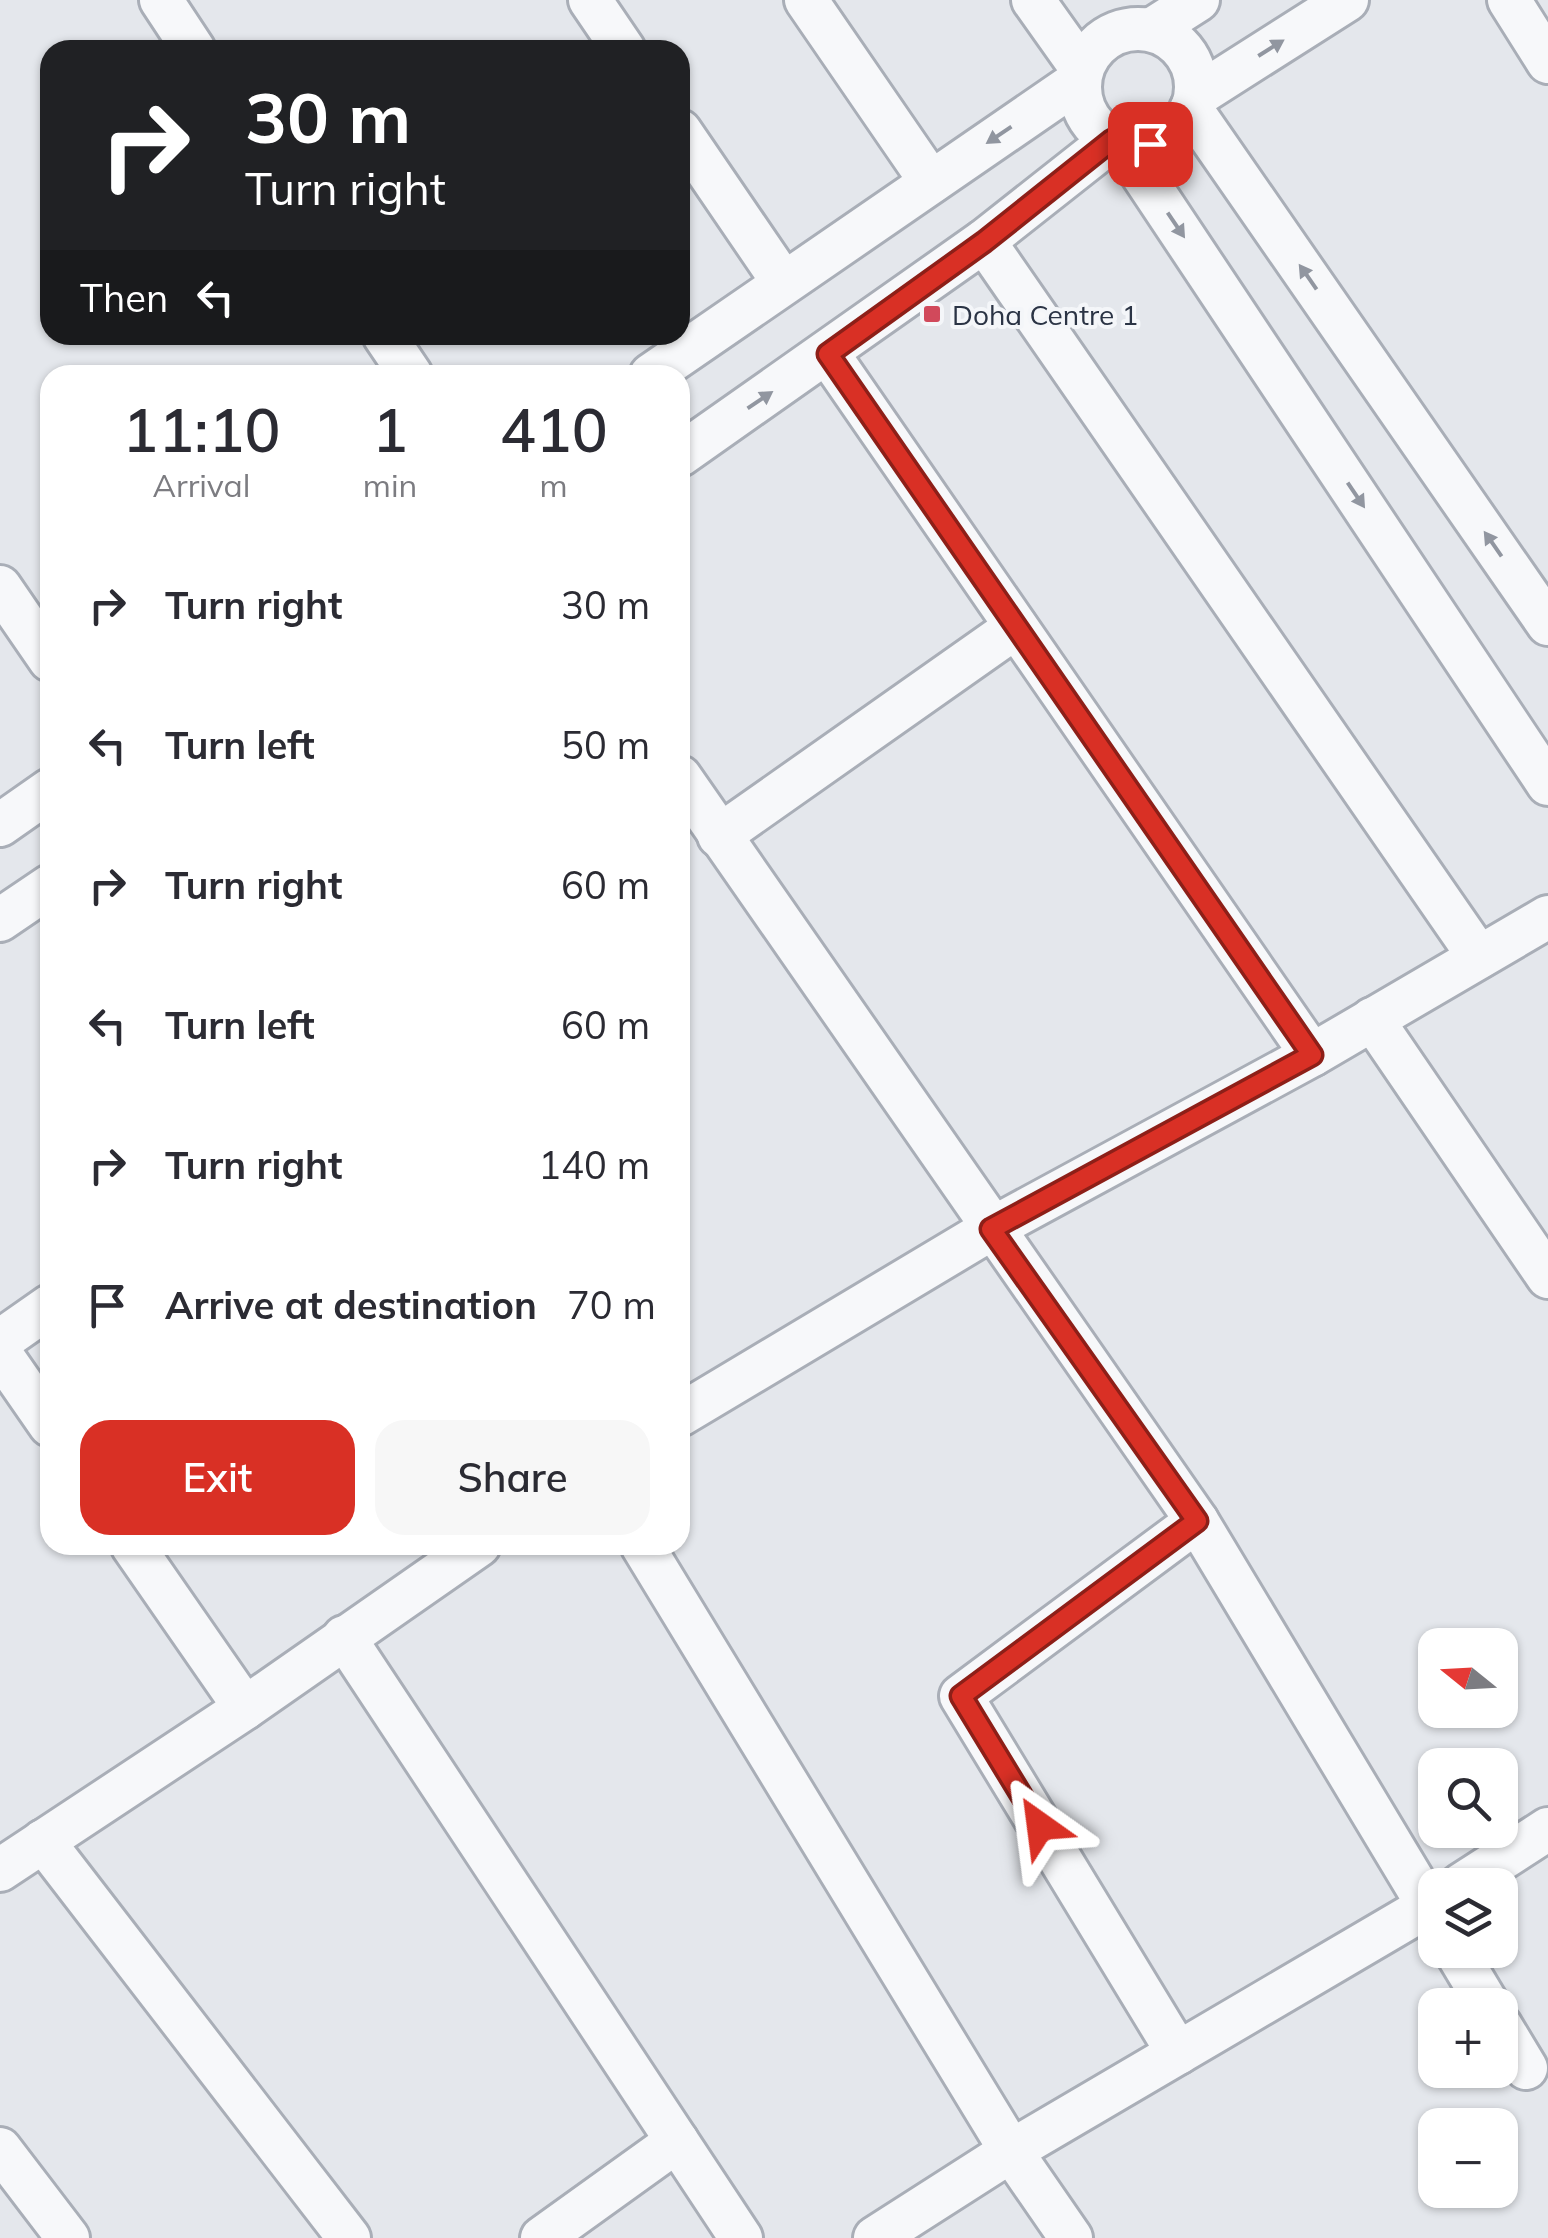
<!DOCTYPE html>
<html lang="en">
<head>
<meta charset="utf-8">
<style>
	:root { --surface:#fff; --page:#f7f7f7; --text:#2b2b33; --muted:#7c7c81; --accent:#d93025 }
	body { margin:0; font-family:Mulish,sans-serif; background:var(--page); color:var(--text); height:100vh; display:flex; flex-direction:column; font-size:38px; white-space:nowrap }
	* { box-sizing:border-box; margin:0 }
	p { font-size:32px; color:var(--muted) }
	.icon { flex:none; width:55px; height:55px; fill:none; stroke:currentColor; stroke-width:2; stroke-linecap:round; stroke-linejoin:round }
	.map { position:relative; flex:1; overflow:hidden }
	.drawer { position:absolute; left:40px; top:365px; width:650px; height:1190px; display:flex; flex-direction:column; background:var(--surface); border-radius:30px; box-shadow:0 2px 8px #0004 }
	.drawer>* { flex:none }
	.banner { position:absolute; left:40px; top:40px; width:650px; height:305px; border-radius:30px; box-shadow:0 2px 8px #0004; background:#202124; color:#fff; overflow:hidden }
	.needle { width:65px; rotate:288deg }
	.tools { position:absolute; left:1418px; top:1628px; display:grid; gap:20px }
	.tools a { display:grid; place-items:center; width:100px; height:100px; border-radius:20px; background:var(--surface); box-shadow:0 2px 8px #0004; font-size:50px }
	.pin { position:absolute; display:grid; place-items:center; width:85px; height:85px; color:#fff; margin:-42px; border-radius:20px; box-shadow:0 5px 15px #0006 }
	.me { position:absolute; width:110px; margin:-55px; rotate:329deg; stroke-linejoin:round; filter:drop-shadow(0 0 8px #0008) }
	.turn { display:flex; align-items:center; gap:35px; height:210px; padding:0 40px; font-size:45px }
	.turn .icon { width:130px; height:130px; stroke-width:2.5 }
	.turn b { display:block; font-size:70px; line-height:85px }
	.then { display:flex; align-items:center; height:95px; padding:0 40px; background:#0003; gap:20px; font-size:38px }
	.eta { display:flex; justify-content:space-evenly; align-items:center; height:170px; text-align:center }
	.eta b { font-size:60px; font-weight:600; line-height:70px }
	.button { display:flex; gap:20px; margin-top:auto; padding:20px 40px }
	.button a { flex:1; height:115px; border-radius:30px; background:var(--accent); color:#fff; font-size:40px; font-weight:600; line-height:115px; text-align:center }
	.button a+a { background:var(--page); color:var(--text) }
	ul { padding:0; list-style:none }
	li { display:flex; align-items:center; gap:30px; height:140px; padding:0 40px }
	li div { flex:1 }
	li b { display:block; font-size:38px }
	li em { font-style:normal }
	.map>svg:first-child { display:block }
</style>
</head>
<body>
<div class="map">
<svg width="1548" height="2238" viewBox="0 0 1548 2238">
	<rect width="100%" height="100%" fill="#e4e7ec"/>
	<g fill="none" stroke-linecap="round" stroke-linejoin="round">
		<defs>
			<g id="minor">
				<polyline points="161,0 194,50"/>
				<polyline points="590,0 624,50"/>
				<polyline points="806,0 931,182"/>
				<polyline points="1033,0 1082,69"/>
				<polyline points="1509,0 1548,62"/>
				<circle cx="1138" cy="87" r="58"/>
				<polyline points="1151,30 1198,0"/>
				<polyline points="1196,96 1347,0"/>
				<polyline points="1191,109 1548,624"/>
				<polyline points="680,131 783,282"/>
				<polyline points="1122,144 1548,784"/>
				<polyline points="984,241 1479,957"/>
				<polyline points="384,335 411,375"/>
				<polyline points="828,354 1312,1055"/>
				<polyline points="651,375 1080,80"/>
				<polyline points="680,455 984,241 1112,140"/>
				<polyline points="0,587 50,660"/>
				<polyline points="680,777 1197,1521 1435,1917"/>
				<polyline points="0,825 50,790"/>
				<polyline points="719,836 1016,627"/>
				<polyline points="0,920 50,886"/>
				<polyline points="1372,1019 1548,1277"/>
				<polyline points="0,1341 50,1306"/>
				<polyline points="0,1353 50,1425"/>
				<polyline points="680,1415 991,1229 1312,1055 1548,917"/>
				<polyline points="132,1545 245,1708"/>
				<polyline points="642,1545 1011,2151 1435,1902"/>
				<polyline points="344,1637 741,2238"/>
				<polyline points="43,1841 349,2238"/>
				<polyline points="0,1870 245,1708 479,1545"/>
				<polyline points="1461,1885 1548,1829"/>
				<polyline points="1455,1950 1488,2005"/>
				<polyline points="1500,2025 1526,2068"/>
				<polyline points="1178,2053 961,1696 1197,1521"/>
				<polyline points="0,2149 68,2238"/>
				<polyline points="542,2238 677,2141"/>
				<polyline points="875,2238 1011,2151 1071,2238"/>
			</g>
		</defs>
		<use href="#minor" stroke="#a9aeb7" stroke-width="48"/>
		<use href="#minor" stroke="#f7f8fa" stroke-width="42"/>
	</g>
	<defs><path id="oneway-solid" d="M-6-.8H1V-3.2L6.5 0L1 3.2V.8H-6Z" transform="scale(2.5)"/></defs>
	<g fill="#9196a0">
		<use href="#oneway-solid" transform="translate(1271 48) rotate(-32)"/>
		<use href="#oneway-solid" transform="translate(999 135) rotate(146)"/>
		<use href="#oneway-solid" transform="translate(1176 225) rotate(56)"/>
		<use href="#oneway-solid" transform="translate(1308 277) rotate(-125)"/>
		<use href="#oneway-solid" transform="translate(760 400) rotate(-34)"/>
		<use href="#oneway-solid" transform="translate(1356 495) rotate(56)"/>
		<use href="#oneway-solid" transform="translate(1493 544) rotate(-125)"/>
	</g>
	<g fill="none" stroke-linecap="round" stroke-linejoin="round">
		<defs>
			<polyline id="route" points="1040,1826 961,1696 1197,1521 991,1229 1312,1055 828,354 984,242 1112,140 1150,144"/>
		</defs>
		<use href="#route" stroke="#8d1f18" stroke-width="25"/>
		<use href="#route" stroke="#d93025" stroke-width="18"/>
	</g>
	<rect fill="#d1495b" stroke="#f4f6f9" stroke-width="4" x="922" y="304" width="20" height="20" rx="5"/>
	<g text-anchor="middle" dominant-baseline="central" stroke-width="8" stroke-linejoin="round" paint-order="stroke">
		<g font-size="28" fill="#2b3445" stroke="#f4f6f9" text-anchor="start">
			<text x="952" y="314">Doha Centre 1</text>
		</g>
	</g>
</svg>
<div class="tools">
<a><svg class="needle" viewBox="-14 -14 28 28"><path d="M0-13l5 13h-10z" fill="#e53935"/><path d="M0 13l5-13h-10z" fill="#7c7c81"/></svg></a>
<a><svg class="icon" aria-label="search" viewBox="0 0 24 24"><circle cx="10" cy="10" r="6"/><path d="M15 15l6 6"/></svg></a>
<a><svg class="icon" aria-label="layers" viewBox="0 0 24 24"><path d="M12 4l9 5-9 5-9-5zM3 14l9 5 9-5"/></svg></a>
<a>+</a>
<a>−</a>
</div>
<div class="pin" style="left:1150px;top:144px;background:#d93025"><svg class="icon" aria-label="arrive" viewBox="0 0 24 24"><path d="M6 21V4h12l-3 4 3 4H6"/></svg></div>
<svg class="me" style="left:1040px;top:1826px" viewBox="-20 -20 40 40"><path d="M0-17L14 15 0 8-14 15z" fill="#d93025" stroke="#fff" stroke-width="4"/></svg>
<div class="banner">
<div class="turn"><svg class="icon" aria-label="right" viewBox="0 0 24 24"><path d="M7 20v-9h11M14 6l5 5-5 5"/></svg><div><b>30 m</b>Turn right</div></div>
<div class="then">Then<svg class="icon" aria-label="left" viewBox="0 0 24 24"><path d="M17 20v-9H6M10 6l-5 5 5 5"/></svg></div>
</div>
<section class="drawer">
<div class="eta">
<div><b>11:10</b><p>Arrival</p></div>
<div><b>1</b><p>min</p></div>
<div><b>410</b><p>m</p></div>
</div>
<ul>
<li><svg class="icon" aria-label="right" viewBox="0 0 24 24"><path d="M7 20v-9h11M14 6l5 5-5 5"/></svg><div><b>Turn right</b></div><em>30 m</em></li>
<li><svg class="icon" aria-label="left" viewBox="0 0 24 24"><path d="M17 20v-9H6M10 6l-5 5 5 5"/></svg><div><b>Turn left</b></div><em>50 m</em></li>
<li><svg class="icon" aria-label="right" viewBox="0 0 24 24"><path d="M7 20v-9h11M14 6l5 5-5 5"/></svg><div><b>Turn right</b></div><em>60 m</em></li>
<li><svg class="icon" aria-label="left" viewBox="0 0 24 24"><path d="M17 20v-9H6M10 6l-5 5 5 5"/></svg><div><b>Turn left</b></div><em>60 m</em></li>
<li><svg class="icon" aria-label="right" viewBox="0 0 24 24"><path d="M7 20v-9h11M14 6l5 5-5 5"/></svg><div><b>Turn right</b></div><em>140 m</em></li>
<li><svg class="icon" aria-label="arrive" viewBox="0 0 24 24"><path d="M6 21V4h12l-3 4 3 4H6"/></svg><div><b>Arrive at destination</b></div><em>70 m</em></li>
</ul>
<div class="button"><a>Exit</a><a>Share</a></div>
</section>
</div>
</body>
</html>
